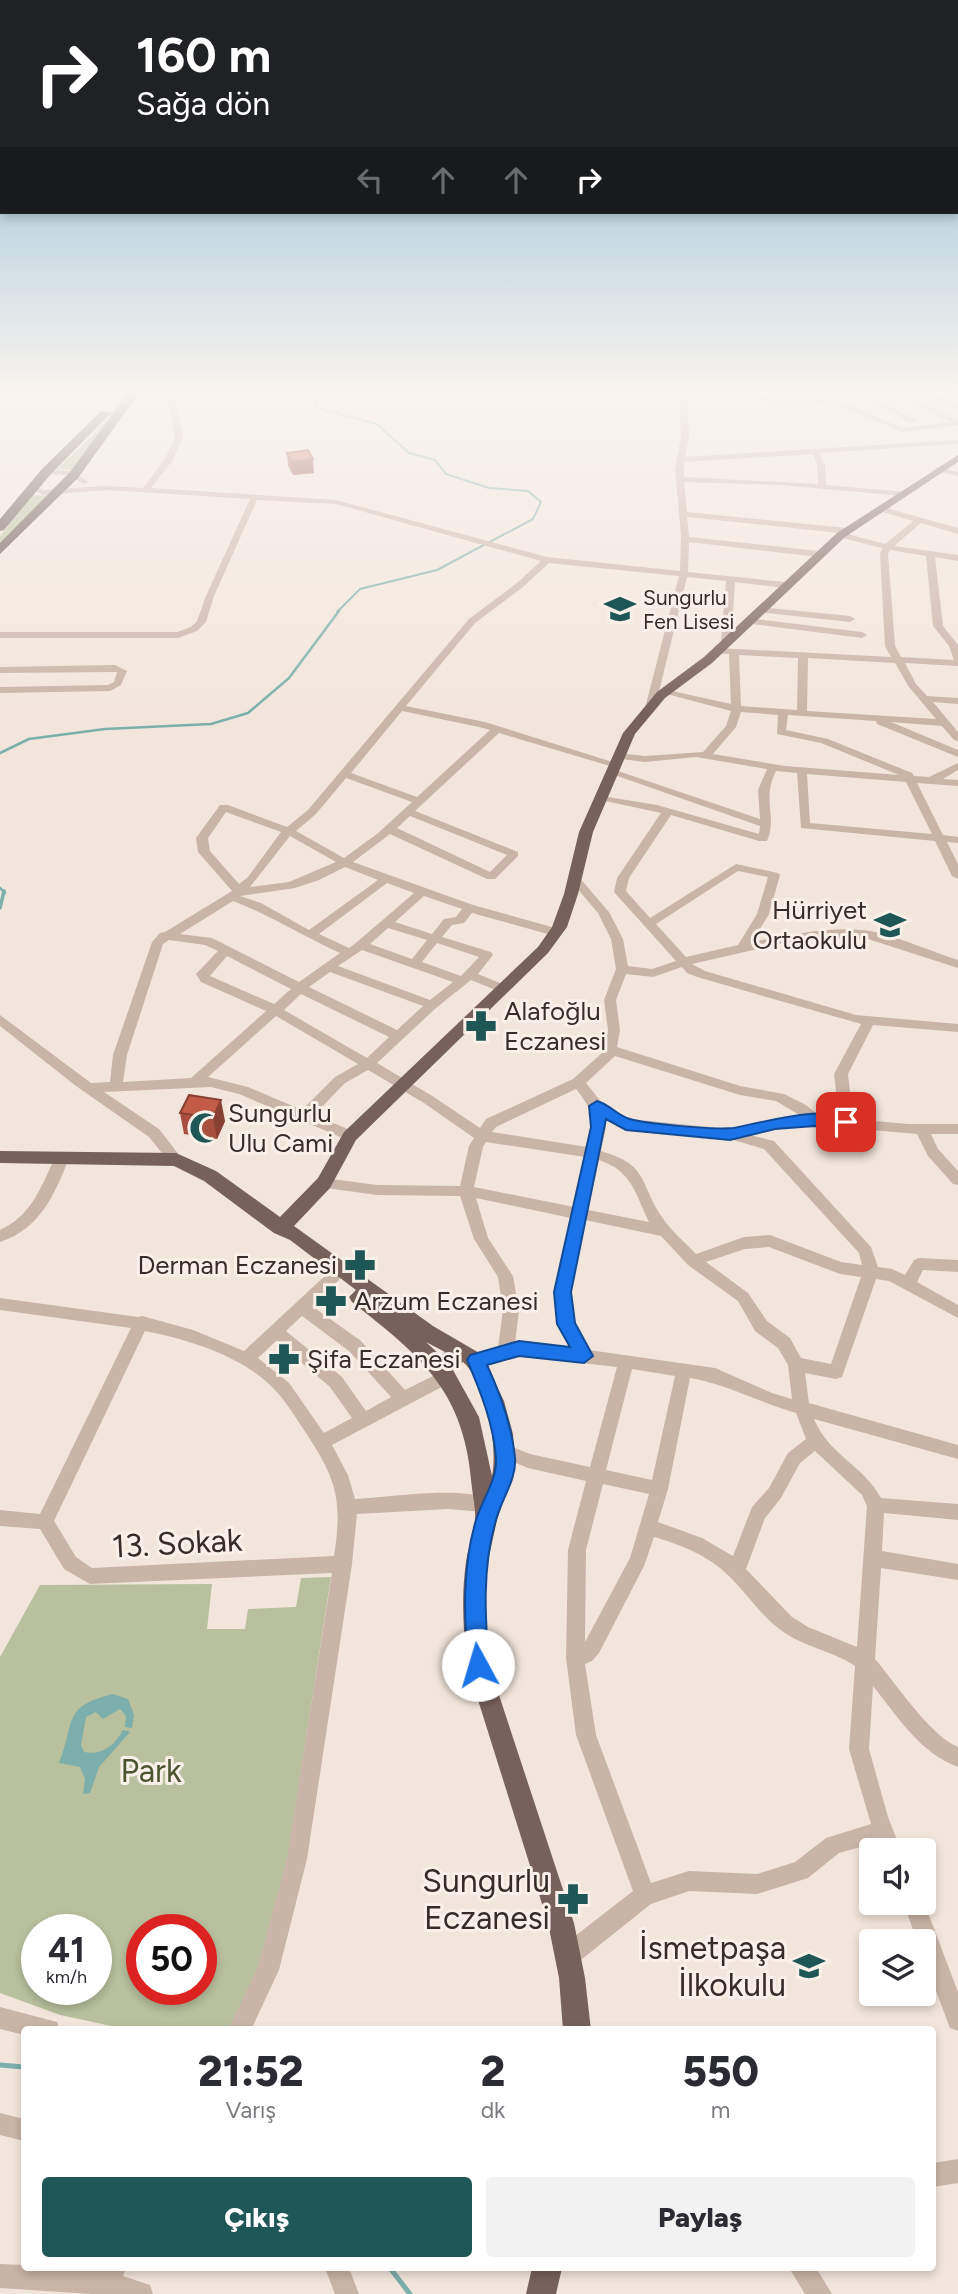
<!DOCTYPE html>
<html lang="tr">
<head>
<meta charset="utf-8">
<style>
	:root { --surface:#fff; --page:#f2f2f3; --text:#2b2b33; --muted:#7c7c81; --accent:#1f5756 }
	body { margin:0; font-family:Figtree,sans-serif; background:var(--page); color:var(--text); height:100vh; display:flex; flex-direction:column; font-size:26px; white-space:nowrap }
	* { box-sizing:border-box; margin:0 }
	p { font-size:23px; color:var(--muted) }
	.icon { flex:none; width:38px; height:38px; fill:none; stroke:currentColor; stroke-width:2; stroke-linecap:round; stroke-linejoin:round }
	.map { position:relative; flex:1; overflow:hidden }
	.panel { position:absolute; left:21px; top:2026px; width:915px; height:245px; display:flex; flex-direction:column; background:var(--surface); border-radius:7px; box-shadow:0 4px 10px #0003 }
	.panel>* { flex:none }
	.top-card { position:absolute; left:0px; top:0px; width:959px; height:214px; box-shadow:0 4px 10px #0003; background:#202124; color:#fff; overflow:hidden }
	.controls { position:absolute; left:859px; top:1838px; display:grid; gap:14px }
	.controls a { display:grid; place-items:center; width:77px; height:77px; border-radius:7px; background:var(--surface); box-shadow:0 4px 10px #0003; font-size:35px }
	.speed { position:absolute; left:21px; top:1914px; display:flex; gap:14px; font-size:35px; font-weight:700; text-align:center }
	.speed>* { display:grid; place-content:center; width:91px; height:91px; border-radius:50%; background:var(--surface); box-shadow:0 4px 10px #0003; line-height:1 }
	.speed small { font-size:18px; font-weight:400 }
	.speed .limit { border:10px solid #d22; background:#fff; color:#111 }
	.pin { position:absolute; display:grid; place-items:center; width:60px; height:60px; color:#fff; margin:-30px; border-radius:14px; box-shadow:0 4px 10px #0006 }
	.me { position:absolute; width:77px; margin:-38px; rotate:354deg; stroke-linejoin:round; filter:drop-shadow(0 0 5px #0008) }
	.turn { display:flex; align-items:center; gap:24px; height:147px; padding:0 21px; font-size:32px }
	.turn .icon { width:91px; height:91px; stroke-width:2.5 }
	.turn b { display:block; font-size:49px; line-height:60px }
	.lanes { display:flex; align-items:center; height:66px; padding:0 21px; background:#0003; justify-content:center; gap:35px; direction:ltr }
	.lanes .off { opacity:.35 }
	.eta { display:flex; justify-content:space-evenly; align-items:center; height:119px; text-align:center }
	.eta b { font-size:42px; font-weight:800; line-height:49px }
	.primary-button { display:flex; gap:14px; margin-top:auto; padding:14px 21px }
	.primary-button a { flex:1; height:80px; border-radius:7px; background:var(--accent); color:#fff; font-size:28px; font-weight:800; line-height:80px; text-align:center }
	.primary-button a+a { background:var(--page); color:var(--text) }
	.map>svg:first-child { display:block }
</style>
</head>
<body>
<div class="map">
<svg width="958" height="2294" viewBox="0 0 958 2294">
	<rect width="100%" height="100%" fill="#f2e6dc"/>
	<g fill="#b8c09d" fill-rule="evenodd">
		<polygon points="126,392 130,392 72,470 57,469 93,435"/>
		<polygon points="32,495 50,496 0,545 0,536"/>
		<path d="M331,1577L288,1856L257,1979L229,2030H130L60,2015L0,1993V1657L40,1585L212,1584L207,1629H245L248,1609L296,1607L301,1578ZM37,1930H96V1990H37ZM142,1930H201V1990H142Z"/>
	</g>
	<path fill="#7caeac" d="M113,1694L128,1699L134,1715L132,1728L125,1727L126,1716L120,1709L103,1719L96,1712L86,1717L81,1745L84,1752C102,1756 115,1745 123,1730L130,1732L99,1767L90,1793L83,1794L85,1779L80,1767L59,1763C76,1721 61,1707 113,1694Z"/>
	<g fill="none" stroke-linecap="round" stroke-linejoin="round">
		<polyline stroke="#7caeac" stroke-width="2" points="319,392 313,399 317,408 377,424 409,453 435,460 446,474 489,488 528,491 541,502 533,519 437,570 360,589 337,612"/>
		<g stroke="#7caeac" stroke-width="2.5">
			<polyline points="0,753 29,739 105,729 211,724 248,713 289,678 339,611"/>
			<polyline points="0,888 5,893"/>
		</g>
		<polyline stroke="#7caeac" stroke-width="3.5" points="0,908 4,891"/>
		<g stroke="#7caeac" stroke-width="5">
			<polyline points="0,2065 24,2067"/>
			<polyline points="390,2268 410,2294"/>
		</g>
		<g fill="#cab4a8" fill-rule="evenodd">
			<path d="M166,392H174L183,437L173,460L151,488L336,500L547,557L680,571L681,535L675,470L681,437L680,400L693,392H702L688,401L689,437L685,457L958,440V444L820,453L825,465L826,485L906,492L907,494L903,496L781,485L684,482L687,512L847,528L851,531L844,533L885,544L913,521L876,510L875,508L879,506L958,528V534L921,523L894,546L958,555V561L935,557L943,626L958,645V666L905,663L916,684L927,696L958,698V704L933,702L958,732V741L954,740L942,726L891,722L958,750V757L877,724L876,721L788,715L786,730L828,739L912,773L914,776L929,777L958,763V770L943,779L958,780V786L917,783L943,835L958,837V843L947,842L958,864V879L952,876L935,841L801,828L797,773L776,771C761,801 778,816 767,841H759L671,815L629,878L626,891L650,918L736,864L778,873L780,875L769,914L752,942C787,935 835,925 870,931C900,937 930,951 958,960V968L868,939L843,938L784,943L692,964L705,971L856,1015L958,1024V1032L873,1025L848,1074L853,1119L908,1124H958V1134H931L938,1149L958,1171V1185L953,1184L928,1156L917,1134L815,1125L775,1129L750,1135L774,1141L871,1247L878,1267L892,1269L905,1275L914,1260L919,1258L958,1260V1272L923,1270L917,1282L958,1305V1318L889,1281L876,1279L842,1377L836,1379L805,1373L809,1403L958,1445V1459L814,1419C829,1455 863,1465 881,1498L958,1504V1520L884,1513L882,1551L958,1564V1580L881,1568L875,1659C896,1683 929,1735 958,1747V1767C920,1753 897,1716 873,1686L869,1749L888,1817L901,1850H881L878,1842L839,1853L808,1878L757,1894L689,1891L651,1904L577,1963L569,1966L561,1963L558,1955L561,1947L633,1891L576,1735L566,1658L568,1550L586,1481L528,1468L499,1456L497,1451L499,1446L505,1444L530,1454L590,1467L617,1367L519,1356L476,1367L470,1365L468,1360L470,1355L498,1348L503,1310L498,1277L474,1239L460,1196L377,1195L319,1187L317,1183L319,1179L324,1178L377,1185L460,1186L469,1146L474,1138L424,1103L368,1070L345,1083L314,1115L355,1132L357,1136L350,1141L305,1122L297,1121L295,1118L239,1094L211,1087L104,1092L159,1129L183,1160L176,1165L171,1164L149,1137L76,1086L0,1026V1015L91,1083L110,1082L113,1055L152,942L160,933L165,932L232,891L198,852L196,838L220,805H228L287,827L308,810L469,619L517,583L541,561L336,504L257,500L214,596L206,622L197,631L178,638H0V632H177L191,627L197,621L206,596L250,499L106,490L43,495L28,488L32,486L44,490L106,486L143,488L165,459L175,437ZM813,454L817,465L818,484L684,477V462ZM687,517L840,533L837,535L838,537L882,548L880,554L885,646L891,657L717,648L712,651L714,653L729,654L731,704L663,689V693L731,711L726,726L703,752L645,756L618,753L613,756L614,758L645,762L696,757L767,769L758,790L760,819L615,770H607L606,772L760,826L759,834L657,805L596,795V799L661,813L617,878L614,892L676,961L652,969L628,966L623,939L609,912L578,876H570V880L598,913L611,939L616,969L604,1000L608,1030L603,1052L573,1079L486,1119L480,1128L434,1097L377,1063L436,1008L471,980L503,993L509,989L507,986L478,974L493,955L491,952L442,937L452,925L464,923L472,913L555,936L561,932L559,929L473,905L353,862L390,834L487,879H495L518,856V852L415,811L499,733L610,766L614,767L619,764L485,722L406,706L475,623L523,587L549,563L679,576L645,708L650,711L655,708L687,577L726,581L721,642L726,645L731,642L735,582L785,588L789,585L785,582L688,572L689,542L819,557L823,554L819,551L689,537ZM890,550L926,556L933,626L949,646L954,660L901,657L895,646L888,554ZM739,655L798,658L797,710L741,706ZM808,658L895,663L909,687L936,719L807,711ZM402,711L479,727L490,730L417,797L351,773ZM741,712L778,715L777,734L821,743L899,775L785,766L713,754L736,727ZM807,774L906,782L932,834L810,823ZM346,778L412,802L377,834L344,858L296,831L316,814ZM226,812L281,832L248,877L239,884L210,851L208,838ZM410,816L507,855L490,872L397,828ZM290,836L336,862L289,882L250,887ZM345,867L378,880L309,930L261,903L240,896L295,888L319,880ZM738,871L768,877L757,914L738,945L686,957L656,924ZM387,883L414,893L357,942L349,948L319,934ZM424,896L462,909L456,917L444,919L432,934L395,922ZM233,901C270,915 304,937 340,953L299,982L212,938L180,934ZM388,928L427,940L412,959L370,944ZM169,940L205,945L218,951L196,974L201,982L266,1011L191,1078L123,1082L127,1055L163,944ZM437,943L479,957L461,976L422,962ZM362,950L453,982L430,1000L338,966ZM227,956L291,989L274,1004L210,976ZM682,967L687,973L697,977L861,1024L834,1074L839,1117L818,1115L806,1105L784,1094L740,1086L617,1047L620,1030L616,1000L626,974L653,977ZM330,972L423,1006L397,1030L309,987ZM301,994L389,1037L367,1058L284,1010ZM276,1016L358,1064L335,1077L302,1110L248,1087L208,1077ZM615,1056L740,1095L776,1101L801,1116L775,1119L730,1129L629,1119L602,1103L586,1083ZM576,1089C595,1113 594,1117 587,1147L492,1132L496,1127ZM605,1117L626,1129L730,1139L764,1149L859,1253L862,1265L841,1262L770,1235L744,1237L696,1254C685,1242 670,1230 662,1217C638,1181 650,1166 601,1151L606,1127ZM486,1142L585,1157L574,1207L474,1187L483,1147ZM599,1160C632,1171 635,1193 649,1222L588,1210ZM476,1198L571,1218L554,1292L558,1324L572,1348L515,1344L519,1310L513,1276L488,1238ZM585,1220L661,1236L688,1265L738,1301L755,1331L778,1348L788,1365L792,1399L772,1393L715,1368L589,1350L574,1323L570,1292ZM769,1247L840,1274L861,1277L831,1364L801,1358L790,1338L767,1321L748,1293L706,1262L745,1249ZM632,1369L675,1376L652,1480L606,1470ZM690,1378C727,1384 760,1403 796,1413L806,1439L788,1453L769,1488L752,1507L733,1556L702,1538L658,1522L668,1489ZM815,1451L862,1495L867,1506L857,1647L808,1627L792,1617L746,1569L765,1518L781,1498L800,1463ZM603,1484L649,1494L630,1558L585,1642L586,1550ZM654,1537C682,1545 709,1556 730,1577C748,1595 761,1616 782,1631C804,1647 833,1651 855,1666L849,1749L871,1824L826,1838L795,1862L757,1874L689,1871L651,1883L596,1735L585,1664L592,1661L599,1653L644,1566Z"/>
			<polygon points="744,392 754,392 771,399 816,398 850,405 904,428 950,422 891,392 900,392 958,420 958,425 903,432 845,409 816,402 770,403"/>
			<polygon points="855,392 864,392 918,421 911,423"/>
			<polygon points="919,392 929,392 958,405 958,410"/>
			<polygon points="936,467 958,472 958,476 936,471"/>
			<polygon points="46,470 73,471 88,482 84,484 68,475 43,474 43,470"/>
			<polygon points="760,607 850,616 855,619 850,622 757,612 757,608"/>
			<polygon points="747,618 862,632 867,635 862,638 744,623 742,621"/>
			<polygon points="115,665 127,671 121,685 110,691 0,693 0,687 108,685 114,682 117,672 0,673 0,667"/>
			<path d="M62,1153L69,1158C55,1194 40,1229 0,1242V1230C34,1214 41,1185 57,1154Z"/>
			<path d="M333,1271L338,1273L341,1277L338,1281L312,1306L361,1341L405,1390L447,1369L453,1371L455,1376L453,1381L332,1445L348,1475L355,1499C391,1497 457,1486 490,1499L493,1504L490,1509L484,1512L448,1509L357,1514L352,1564L307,1859L279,1970L251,2030H228L258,1967L287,1859L332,1573L90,1584L64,1569L40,1529L0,1526V1510L40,1514L131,1328L0,1310V1298L138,1317L142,1316L193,1330L244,1351L328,1273ZM302,1316L349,1351L391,1397L366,1411L342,1377L286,1331ZM145,1331C189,1340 240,1355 272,1387C285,1400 294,1415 304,1430C336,1478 343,1499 334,1556L92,1568L76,1557L54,1521ZM276,1341L330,1387L352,1418L324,1433L289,1383L258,1358Z"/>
			<polygon points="903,1902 924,1902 958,1992 958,2031 950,2028 924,1959 924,1941 917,1941"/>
			<polygon points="0,2007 57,2022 60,2030 24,2030 24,2035 0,2029"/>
			<polygon points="0,2113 24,2119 24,2141 0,2135"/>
			<polygon points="958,2159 958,2183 933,2187 933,2163"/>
			<polygon points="0,2264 24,2265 24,2268 101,2270 102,2268 126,2268 123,2276 150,2285 153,2294 91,2294 0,2288"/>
			<polygon points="325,2268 349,2268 359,2294 335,2294"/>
			<polygon points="789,2268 816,2268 832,2294 805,2294"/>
		</g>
		<g fill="#78615a" fill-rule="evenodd">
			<path d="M958,455V462L845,537L712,663L665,698L635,734L593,832L578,894L567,927L548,953L356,1140L330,1188L294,1226L433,1326L481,1354L504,1401L513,1434L515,1467L497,1520L488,1561L485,1604L488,1647L497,1689L574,1923L585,1978L591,2030H563L559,1978L548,1923L468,1668C463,1633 461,1597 466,1562C468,1548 475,1533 475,1520C476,1510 473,1498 472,1488C465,1392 424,1359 352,1302L349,1297L356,1290L290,1240L274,1233L204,1181L174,1166L0,1163V1151L176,1153L216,1171L280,1217L318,1178L344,1132L538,947L552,927L564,894L579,832L623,733L657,692L704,657L837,533ZM426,1342L445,1352L441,1356ZM463,1362C487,1383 498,1446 492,1476L479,1417L453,1370Z"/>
			<polygon points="532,2268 562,2268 556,2294 526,2294"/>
		</g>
		<g fill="#574540" fill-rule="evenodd">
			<polygon points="129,392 140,392 78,478 0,554 0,543 70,472"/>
			<polygon points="101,411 111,413 50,475 4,530 0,531 0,519 42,469"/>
		</g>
	</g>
	<g fill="#a84e3f">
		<polygon points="287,453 314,473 293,475 288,466"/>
		<polygon points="189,1095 225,1121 217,1139 184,1134 180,1113"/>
	</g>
	<g fill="#884033">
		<polygon points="313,459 314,473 293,475 291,462"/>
		<polygon points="221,1100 225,1121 217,1139 213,1118"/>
	</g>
	<g fill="#c35b49" stroke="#884033" stroke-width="2">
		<polygon points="308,450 313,459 291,462 287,453"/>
		<polygon points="189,1095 221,1100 213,1118 180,1113"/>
	</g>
	<linearGradient id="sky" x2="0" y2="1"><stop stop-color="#7db2d0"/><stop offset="0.55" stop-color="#f9f4ef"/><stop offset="1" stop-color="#f9f4ef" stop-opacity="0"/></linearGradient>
	<rect width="958" height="713" fill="url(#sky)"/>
	<path fill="#1a73e8" stroke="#114b97" stroke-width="2" d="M597,1101C609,1104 618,1116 630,1119C646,1124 717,1130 733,1128C756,1124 839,1101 854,1122L846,1128L815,1126L775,1129L730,1140L626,1130L606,1119L571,1292L575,1323L593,1356L584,1363L519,1356L487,1365C500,1393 512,1426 515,1458C517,1479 501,1500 496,1520C482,1567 485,1617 489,1665L486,1673L478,1676L471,1673L468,1665C464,1617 462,1567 476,1520C482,1500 497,1480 496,1459C494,1425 480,1390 467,1360L470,1355L519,1341L570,1347L557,1324L554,1292L591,1127L589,1106Z"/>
	<defs>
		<symbol id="school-bare" viewBox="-9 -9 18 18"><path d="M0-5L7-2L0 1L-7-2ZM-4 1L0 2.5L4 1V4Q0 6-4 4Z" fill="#1f5756" stroke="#f9f0e9" stroke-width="2.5" paint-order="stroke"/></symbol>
		<symbol id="pharmacy-bare" viewBox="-9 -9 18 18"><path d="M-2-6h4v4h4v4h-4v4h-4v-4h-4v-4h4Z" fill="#1f5756" stroke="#f9f0e9" stroke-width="2.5" paint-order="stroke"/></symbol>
		<symbol id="mosque-bare" viewBox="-9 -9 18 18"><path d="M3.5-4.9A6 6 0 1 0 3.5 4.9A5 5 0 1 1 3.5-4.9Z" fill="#1f5756" stroke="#f9f0e9" stroke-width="2.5" paint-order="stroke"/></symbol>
	</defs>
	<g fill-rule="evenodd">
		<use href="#school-bare" x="598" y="587" width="44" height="44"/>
		<use href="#school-bare" x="868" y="903" width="44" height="44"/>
		<use href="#pharmacy-bare" x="459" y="1004" width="44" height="44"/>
		<use href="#mosque-bare" x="183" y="1106" width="44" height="44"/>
		<use href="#pharmacy-bare" x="338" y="1243" width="44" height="44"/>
		<use href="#pharmacy-bare" x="309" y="1279" width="44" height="44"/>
		<use href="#pharmacy-bare" x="262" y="1337" width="44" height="44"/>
		<use href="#pharmacy-bare" x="551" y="1877" width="44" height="44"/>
		<use href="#school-bare" x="787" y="1944" width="44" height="44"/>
	</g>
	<g text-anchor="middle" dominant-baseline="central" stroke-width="6" stroke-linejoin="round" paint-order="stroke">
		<g font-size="21" fill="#372c28" stroke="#f9f0e9" text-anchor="start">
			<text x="643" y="597">Sungurlu<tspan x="643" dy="24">Fen Lisesi</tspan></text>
		</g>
		<g font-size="26" fill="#372c28" stroke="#f9f0e9" text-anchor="start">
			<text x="867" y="910" text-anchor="end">Hürriyet<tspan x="867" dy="30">Ortaokulu</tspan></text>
			<text x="504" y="1011">Alafoğlu<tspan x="504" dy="30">Eczanesi</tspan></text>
			<text x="228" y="1113">Sungurlu<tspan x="228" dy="30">Ulu Cami</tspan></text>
			<text x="337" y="1265" text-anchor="end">Derman Eczanesi</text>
			<text x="354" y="1301">Arzum Eczanesi</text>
			<text x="307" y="1359">Şifa Eczanesi</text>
		</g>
		<g font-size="32" fill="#372c28" stroke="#f9f0e9">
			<text transform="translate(177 1543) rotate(-3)">13. Sokak</text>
		</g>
		<g font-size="32" fill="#4a542d" stroke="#f9f0e9">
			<text x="151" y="1771">Park</text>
		</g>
		<g font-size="32" fill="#372c28" stroke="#f9f0e9" text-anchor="end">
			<text x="550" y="1881">Sungurlu<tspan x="550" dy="37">Eczanesi</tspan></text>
			<text x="786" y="1948">İsmetpaşa<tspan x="786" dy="37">İlkokulu</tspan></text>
		</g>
	</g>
</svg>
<div class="controls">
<a><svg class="icon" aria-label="sound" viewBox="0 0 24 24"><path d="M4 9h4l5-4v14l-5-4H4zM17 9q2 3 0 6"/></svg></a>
<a><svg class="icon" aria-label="layers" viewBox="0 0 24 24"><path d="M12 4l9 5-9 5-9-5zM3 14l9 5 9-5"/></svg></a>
</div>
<div class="speed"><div>41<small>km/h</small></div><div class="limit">50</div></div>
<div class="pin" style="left:846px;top:1122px;background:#d93025"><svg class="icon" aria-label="arrive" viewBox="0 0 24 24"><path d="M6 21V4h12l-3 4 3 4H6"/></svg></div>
<svg class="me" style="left:478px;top:1665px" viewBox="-20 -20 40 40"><circle r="19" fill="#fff"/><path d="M0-13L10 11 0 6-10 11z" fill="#1a73e8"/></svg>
<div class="top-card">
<div class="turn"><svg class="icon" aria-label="right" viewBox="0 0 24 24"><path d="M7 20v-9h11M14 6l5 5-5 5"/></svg><div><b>160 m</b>Sağa dön</div></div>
<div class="lanes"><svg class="icon off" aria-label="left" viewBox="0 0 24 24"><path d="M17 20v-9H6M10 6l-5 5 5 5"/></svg><svg class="icon off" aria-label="ahead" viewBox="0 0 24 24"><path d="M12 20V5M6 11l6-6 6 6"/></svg><svg class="icon off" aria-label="ahead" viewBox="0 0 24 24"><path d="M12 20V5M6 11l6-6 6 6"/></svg><svg class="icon" aria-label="right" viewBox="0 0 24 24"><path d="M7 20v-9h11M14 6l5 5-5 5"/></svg></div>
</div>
<section class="panel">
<div class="eta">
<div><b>21:52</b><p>Varış</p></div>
<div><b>2</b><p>dk</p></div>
<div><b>550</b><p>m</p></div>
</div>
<div class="primary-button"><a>Çıkış</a><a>Paylaş</a></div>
</section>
</div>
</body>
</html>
